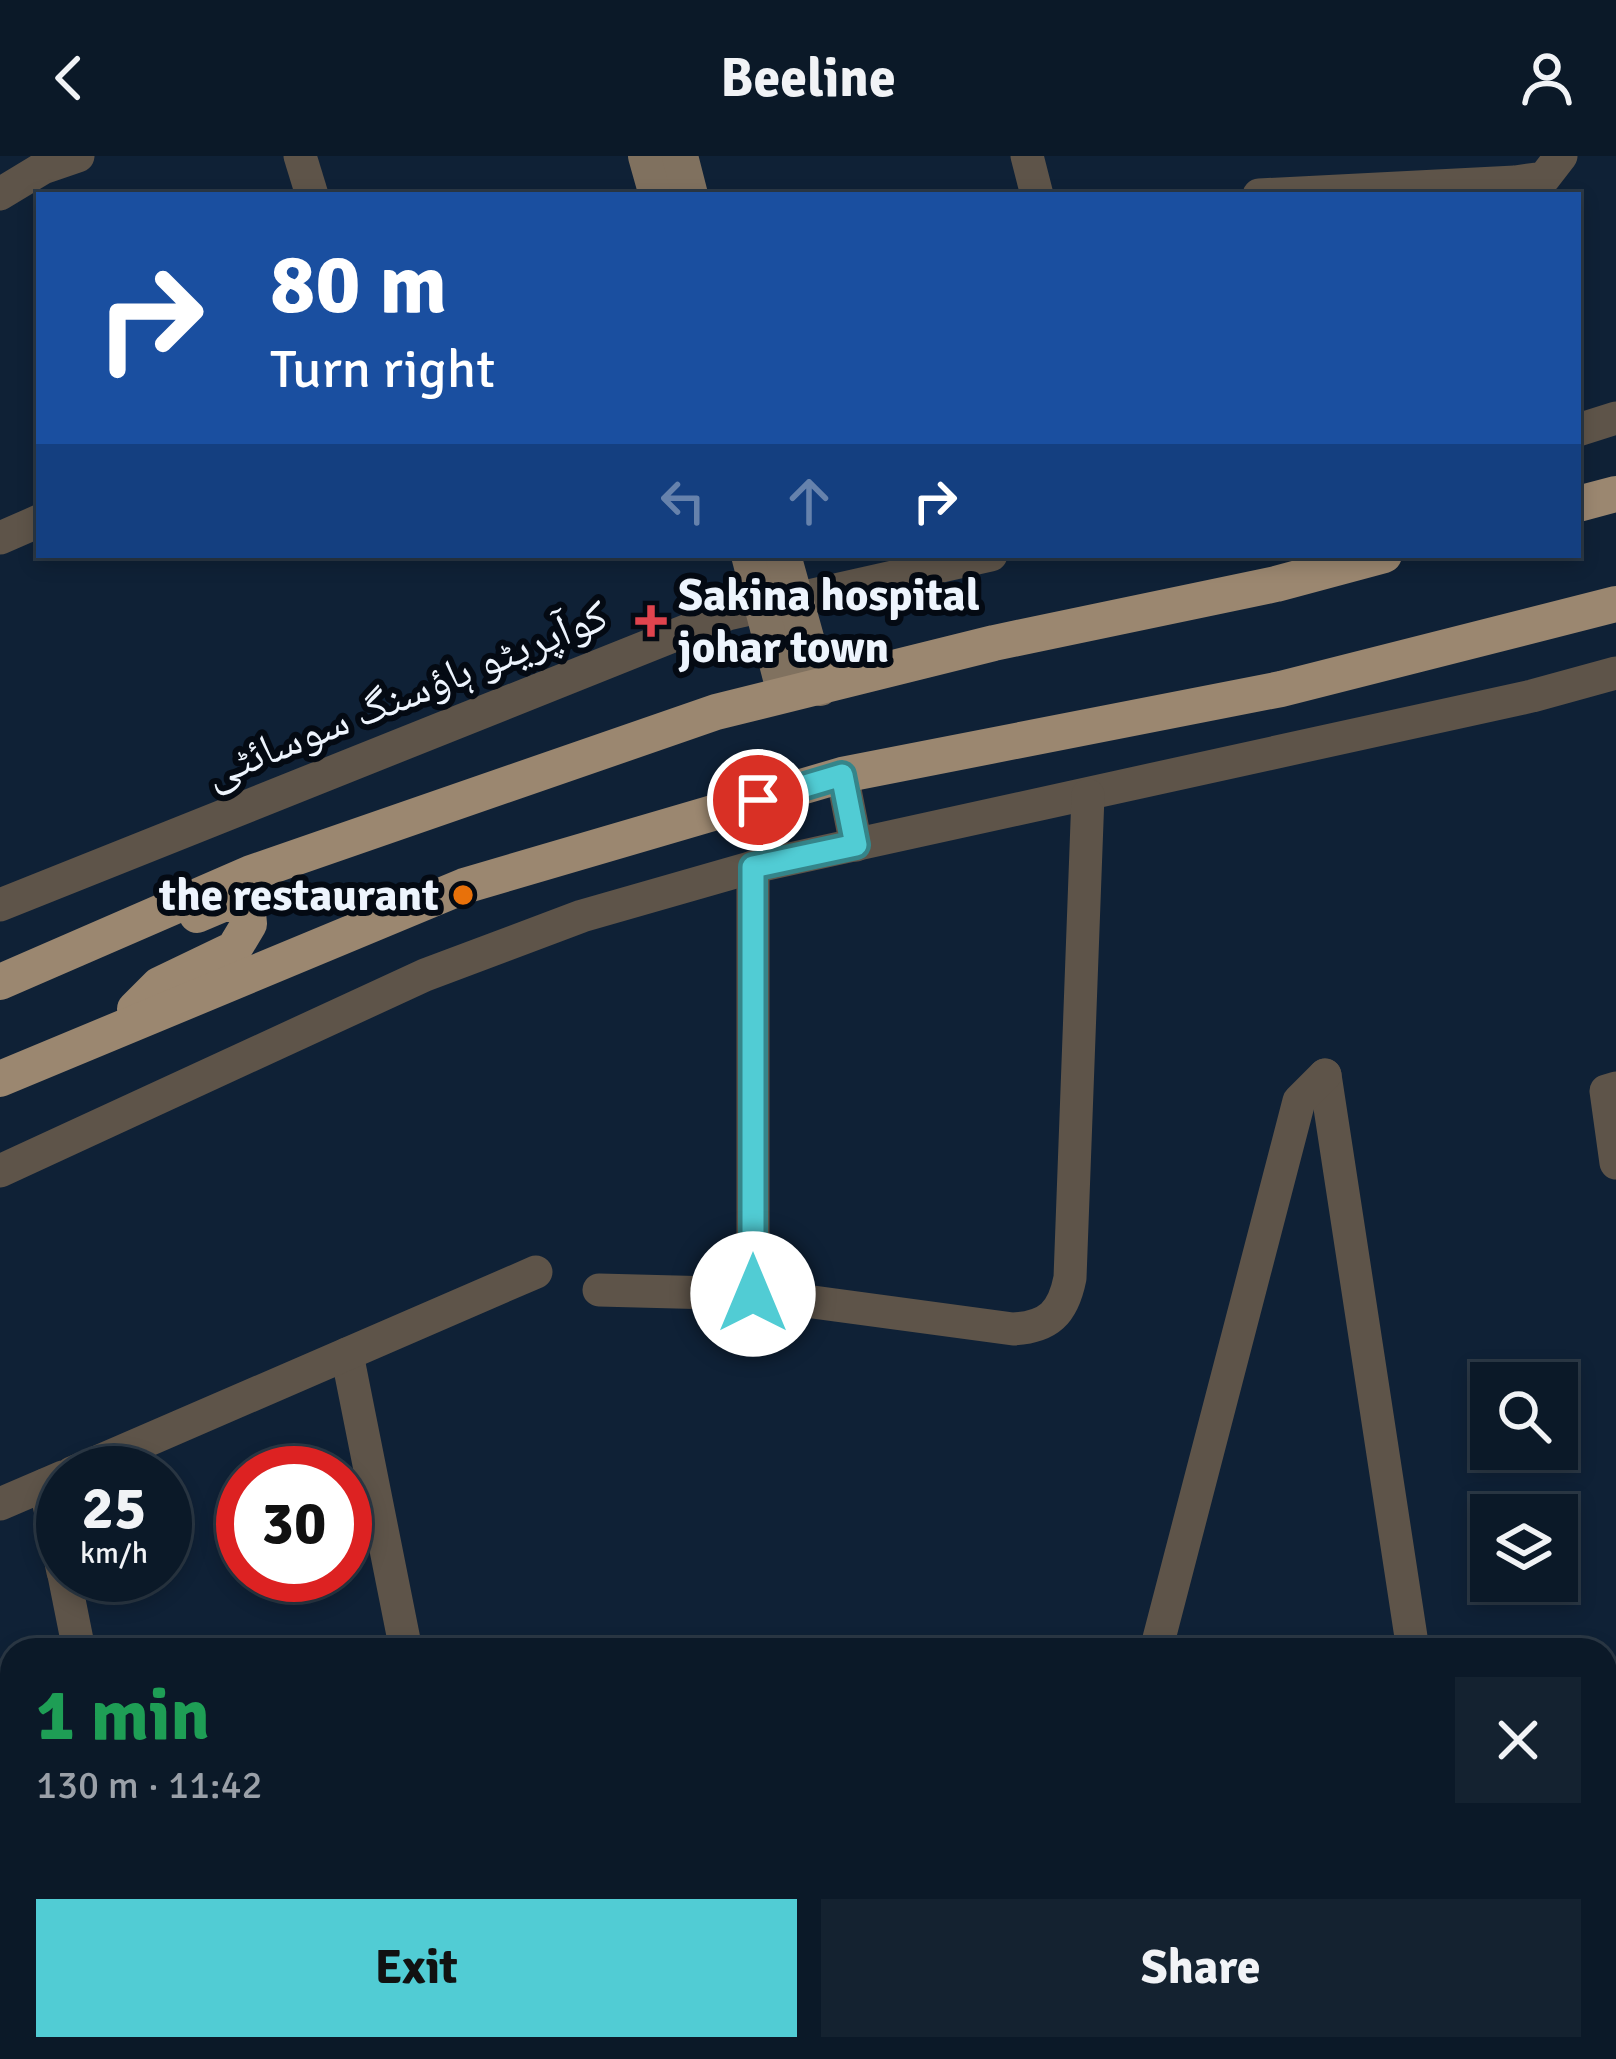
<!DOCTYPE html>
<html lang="en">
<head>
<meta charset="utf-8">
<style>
	:root { --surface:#0b1928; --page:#142230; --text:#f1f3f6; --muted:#9aa0a8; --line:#2b3845; --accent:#51ccd4 }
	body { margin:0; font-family:Signika,"Noto Naskh Arabic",sans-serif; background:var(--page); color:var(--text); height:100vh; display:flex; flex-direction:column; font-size:45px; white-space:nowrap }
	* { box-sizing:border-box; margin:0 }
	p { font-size:39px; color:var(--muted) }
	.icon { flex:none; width:66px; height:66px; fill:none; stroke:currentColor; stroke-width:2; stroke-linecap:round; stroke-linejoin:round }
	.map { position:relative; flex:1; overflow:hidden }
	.sheet { position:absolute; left:0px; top:1482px; width:1617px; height:423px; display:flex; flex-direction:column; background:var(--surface); border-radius:36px 36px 0 0; box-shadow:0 6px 18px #0003,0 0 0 3px var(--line) }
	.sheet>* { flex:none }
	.top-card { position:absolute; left:36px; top:36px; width:1545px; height:366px; border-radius:0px; box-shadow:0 6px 18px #0003,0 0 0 3px var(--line); background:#1a4fa0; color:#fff; overflow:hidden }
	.tools { position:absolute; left:1470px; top:1206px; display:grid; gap:24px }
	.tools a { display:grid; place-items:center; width:108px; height:108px; border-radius:0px; background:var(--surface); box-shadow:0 6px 18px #0003,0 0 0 3px var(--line); font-size:60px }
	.speed { position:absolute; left:36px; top:1290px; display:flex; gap:24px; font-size:60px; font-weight:700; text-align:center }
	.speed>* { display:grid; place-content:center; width:156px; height:156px; border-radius:50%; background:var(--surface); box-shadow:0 6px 18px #0003,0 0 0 3px var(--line); line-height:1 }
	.speed small { font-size:30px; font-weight:400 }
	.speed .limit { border:18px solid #d22; background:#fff; color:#111 }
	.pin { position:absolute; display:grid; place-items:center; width:102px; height:102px; color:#fff; margin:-51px; border:6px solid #fff; border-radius:50%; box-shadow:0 3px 12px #0007 }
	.me { position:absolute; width:132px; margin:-66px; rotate:0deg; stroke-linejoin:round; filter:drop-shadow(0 0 9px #0008) }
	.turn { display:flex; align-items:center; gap:42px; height:252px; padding:0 36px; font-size:54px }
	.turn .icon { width:156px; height:156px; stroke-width:2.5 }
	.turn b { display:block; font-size:84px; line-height:102px }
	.lanes { display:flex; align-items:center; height:114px; padding:0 36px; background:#0003; justify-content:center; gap:60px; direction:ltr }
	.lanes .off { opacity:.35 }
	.round { display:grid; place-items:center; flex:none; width:126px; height:126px; border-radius:0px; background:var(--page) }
	.overview { display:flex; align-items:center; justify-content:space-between; height:204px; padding:0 36px }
	h1 { font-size:72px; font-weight:700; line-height:90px; color:#1e9e55 }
	.primary-button { display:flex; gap:24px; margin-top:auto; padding:24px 36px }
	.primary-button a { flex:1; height:138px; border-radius:0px; background:var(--accent); color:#111; font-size:48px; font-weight:700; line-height:138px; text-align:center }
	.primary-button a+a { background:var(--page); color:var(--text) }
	header { display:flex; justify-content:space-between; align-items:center; height:156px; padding:0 36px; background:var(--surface); font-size:54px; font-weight:700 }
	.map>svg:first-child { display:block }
</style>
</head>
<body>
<header><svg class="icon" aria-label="back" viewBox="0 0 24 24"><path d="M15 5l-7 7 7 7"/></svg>Beeline<svg class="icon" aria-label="person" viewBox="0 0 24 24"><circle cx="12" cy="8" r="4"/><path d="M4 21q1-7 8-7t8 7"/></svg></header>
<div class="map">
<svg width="1616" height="1903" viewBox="0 0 1616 1903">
	<rect width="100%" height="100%" fill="#0f2136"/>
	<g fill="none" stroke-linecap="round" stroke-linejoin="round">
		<g stroke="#5e5449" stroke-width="33">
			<polyline points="300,0 312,39"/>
			<polyline points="1027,0 1037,39"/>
			<polyline points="0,38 43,12 78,0"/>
			<polyline points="1259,39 1515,26 1544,22 1561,0"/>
			<polyline points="1578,274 1616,262"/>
			<polyline points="0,382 39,365"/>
			<polyline points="842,619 856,689"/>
			<polyline points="753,711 753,1138"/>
			<polyline points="0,749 728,458 991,399"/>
			<polyline points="1325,919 1413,1494"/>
			<polyline points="1616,932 1606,935 1616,1007"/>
			<polyline points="0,1015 425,819 582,760 753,711 1532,540 1616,517"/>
			<path d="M599,1134L753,1138L1013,1173C1049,1171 1063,1157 1070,1122L1088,639"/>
			<polyline points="347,1198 406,1494"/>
			<polyline points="72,1317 536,1116"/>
			<polyline points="45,1329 63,1416"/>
			<polyline points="0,1348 63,1321"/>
			<polyline points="64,1419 79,1494"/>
			<polyline points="1156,1494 1299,945 1325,919"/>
			<polyline points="0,1548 12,1550"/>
			<polyline points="0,1705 12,1707"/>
			<polyline points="517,1893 534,1903"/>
			<polyline points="1473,1893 1474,1903"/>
			<polyline points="1050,1903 1052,1893"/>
			<polyline points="1133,1903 1208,1893"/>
		</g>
		<g stroke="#80715f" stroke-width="36">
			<polyline points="646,0 657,39"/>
			<polyline points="680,0 690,39"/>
			<polyline points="749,399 785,538"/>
			<polyline points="783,399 820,532"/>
		</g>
		<g stroke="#9b8770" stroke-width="36">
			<polyline points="1578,348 1616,338"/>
			<polyline points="0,826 251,717 716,556 994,487 1276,428 1384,399"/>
			<polyline points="135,853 159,829 234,793 249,768 248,757 239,748 223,748 197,759"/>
			<polyline points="0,923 464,730 842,619 1281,533 1616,448"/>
			<polyline points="0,1756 12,1758"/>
			<polyline points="0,1808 12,1810"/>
			<polyline points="0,1854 12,1856"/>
			<polyline points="167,1893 202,1903"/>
			<polyline points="352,1893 378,1903"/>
			<polyline points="432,1893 445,1903"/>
			<polyline points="0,1900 14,1903"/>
		</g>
	</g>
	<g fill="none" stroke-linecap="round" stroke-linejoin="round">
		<defs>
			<polyline id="route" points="753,1138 753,711 856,689 842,619 758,644"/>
		</defs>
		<use href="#route" stroke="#35858a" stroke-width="30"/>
		<use href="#route" stroke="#51ccd4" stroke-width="21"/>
	</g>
	<path fill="#e0444e" stroke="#040a13" stroke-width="4.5" d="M645 447h12v12h12v12h-12v12h-12v-12h-12v-12h12z"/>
	<circle fill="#e8710a" stroke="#040a13" stroke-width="4.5" cx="463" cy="739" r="12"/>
	<g text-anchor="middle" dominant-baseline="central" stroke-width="12" stroke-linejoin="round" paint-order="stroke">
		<g font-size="45" font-weight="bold" fill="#edf4fd" stroke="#040a13" text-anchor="start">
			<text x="678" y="439">Sakina hospital<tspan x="678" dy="52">johar town</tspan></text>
			<text x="439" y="739" text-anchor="end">the restaurant</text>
		</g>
		<g font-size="45" fill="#edf4fd" stroke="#040a13">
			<text transform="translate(406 538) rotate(-22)">کوآپریٹو ہاؤسنگ سوسائٹی</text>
		</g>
	</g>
</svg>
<div class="tools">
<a><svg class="icon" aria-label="search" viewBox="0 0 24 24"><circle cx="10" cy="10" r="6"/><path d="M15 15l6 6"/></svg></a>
<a><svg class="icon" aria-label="layers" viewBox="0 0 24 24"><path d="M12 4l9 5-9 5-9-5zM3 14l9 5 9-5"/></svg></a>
</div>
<div class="speed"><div>25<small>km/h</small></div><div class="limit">30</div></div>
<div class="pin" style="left:758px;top:644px;background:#d93025"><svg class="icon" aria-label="arrive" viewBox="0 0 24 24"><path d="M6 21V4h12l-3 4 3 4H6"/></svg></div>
<svg class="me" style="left:753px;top:1138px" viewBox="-20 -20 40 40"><circle r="19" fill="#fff"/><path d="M0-13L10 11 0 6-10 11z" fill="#51ccd4"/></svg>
<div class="top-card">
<div class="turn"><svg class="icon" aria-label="right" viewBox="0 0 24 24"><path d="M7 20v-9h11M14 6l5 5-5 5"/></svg><div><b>80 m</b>Turn right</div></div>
<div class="lanes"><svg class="icon off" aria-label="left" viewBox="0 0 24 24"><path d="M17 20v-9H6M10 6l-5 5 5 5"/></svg><svg class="icon off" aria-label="ahead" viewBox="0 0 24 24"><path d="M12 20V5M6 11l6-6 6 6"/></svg><svg class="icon" aria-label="right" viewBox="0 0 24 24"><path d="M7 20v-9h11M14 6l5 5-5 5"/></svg></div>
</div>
<section class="sheet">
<div class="overview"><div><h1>1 min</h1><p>130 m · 11:42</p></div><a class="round"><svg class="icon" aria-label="close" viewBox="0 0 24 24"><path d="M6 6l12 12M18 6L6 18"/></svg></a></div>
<div class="primary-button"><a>Exit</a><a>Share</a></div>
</section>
</div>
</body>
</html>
